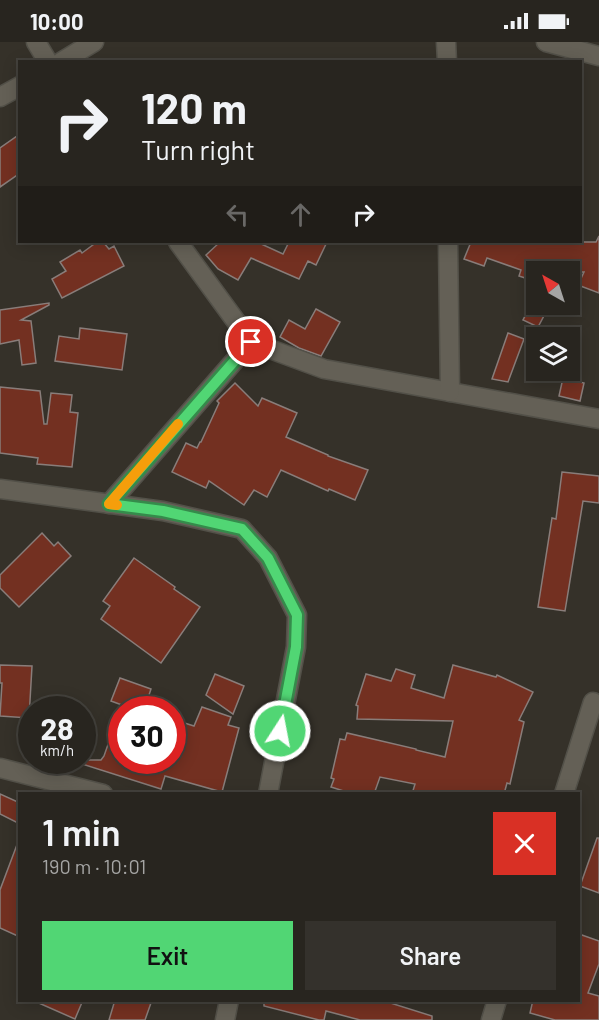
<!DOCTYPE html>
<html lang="en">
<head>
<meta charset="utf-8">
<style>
	:root { --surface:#28251f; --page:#34312c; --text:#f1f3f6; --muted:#a5a5a4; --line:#44423d; --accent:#51d674 }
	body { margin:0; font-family:Barlow,sans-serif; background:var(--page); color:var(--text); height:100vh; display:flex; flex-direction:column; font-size:22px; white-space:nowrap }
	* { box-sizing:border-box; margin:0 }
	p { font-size:20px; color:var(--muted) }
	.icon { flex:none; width:33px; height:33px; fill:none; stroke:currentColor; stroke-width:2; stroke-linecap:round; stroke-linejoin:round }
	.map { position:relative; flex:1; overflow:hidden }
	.panel { position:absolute; left:18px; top:750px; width:562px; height:210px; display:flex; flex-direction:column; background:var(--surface); border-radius:0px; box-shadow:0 3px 15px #0003,0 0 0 2px var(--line) }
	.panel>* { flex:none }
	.hud { position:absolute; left:18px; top:18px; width:564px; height:183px; border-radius:0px; box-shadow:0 3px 15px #0003,0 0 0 2px var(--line); background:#28251f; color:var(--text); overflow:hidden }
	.needle { width:39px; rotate:321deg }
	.buttons { position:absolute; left:526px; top:219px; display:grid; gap:12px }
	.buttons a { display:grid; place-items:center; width:54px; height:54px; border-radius:0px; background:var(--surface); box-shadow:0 3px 15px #0003,0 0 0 2px var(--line); font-size:30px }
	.speed { position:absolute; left:18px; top:654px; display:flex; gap:12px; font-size:30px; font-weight:700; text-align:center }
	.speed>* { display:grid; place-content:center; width:78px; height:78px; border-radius:50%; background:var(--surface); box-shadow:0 3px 15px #0003,0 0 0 2px var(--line); line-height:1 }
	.speed small { font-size:15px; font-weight:400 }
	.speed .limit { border:9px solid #d22; background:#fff; color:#111 }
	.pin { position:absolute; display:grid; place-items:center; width:51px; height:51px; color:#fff; margin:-26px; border:3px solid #fff; border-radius:50%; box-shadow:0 2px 6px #0007 }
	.me { position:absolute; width:66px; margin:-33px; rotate:11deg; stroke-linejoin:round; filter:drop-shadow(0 0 4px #0008) }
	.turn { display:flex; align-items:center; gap:21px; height:126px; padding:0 24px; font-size:27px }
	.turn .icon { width:78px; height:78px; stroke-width:2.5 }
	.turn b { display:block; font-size:42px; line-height:51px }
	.lanes { display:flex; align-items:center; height:57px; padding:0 24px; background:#0003; justify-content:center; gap:30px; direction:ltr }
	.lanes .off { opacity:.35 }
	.round { display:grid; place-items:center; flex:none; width:63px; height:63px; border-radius:0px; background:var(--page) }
	.overview { display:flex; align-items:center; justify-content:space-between; height:102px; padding:0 24px }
	h1 { font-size:36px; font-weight:600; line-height:45px }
	.primary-button { display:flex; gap:12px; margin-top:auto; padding:12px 24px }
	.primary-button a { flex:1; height:69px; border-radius:0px; background:var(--accent); color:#111; font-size:24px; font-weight:600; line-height:69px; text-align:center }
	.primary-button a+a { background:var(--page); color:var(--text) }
	.status { display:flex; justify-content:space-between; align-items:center; height:42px; padding:0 30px; background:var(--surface); direction:ltr }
	.status svg { height:16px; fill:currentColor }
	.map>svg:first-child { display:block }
</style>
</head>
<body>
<div class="status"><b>10:00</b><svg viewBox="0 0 49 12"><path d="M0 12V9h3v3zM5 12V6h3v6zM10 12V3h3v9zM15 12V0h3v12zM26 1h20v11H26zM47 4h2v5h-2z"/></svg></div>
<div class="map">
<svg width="599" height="978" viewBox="0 0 599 978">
	<rect width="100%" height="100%" fill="#353129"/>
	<g fill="#733021" stroke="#897d7a" stroke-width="1.5">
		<polygon points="20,92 20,131 0,145 0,106"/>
		<polygon points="599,194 599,251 578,243 584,230 537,230 537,240 519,234 521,228 487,216 484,224 464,217 471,200 596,200"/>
		<polygon points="97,200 103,200 109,207 114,204 124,224 62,256 52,237 66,229 60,220 80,208 82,211"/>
		<polygon points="215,200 260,200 259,201 283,212 289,200 327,200 316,223 308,219 299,237 251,216 238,238 218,227 206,213 219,201"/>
		<polygon points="49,261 49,263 21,278 31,279 36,321 22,323 19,298 0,302 0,268"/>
		<polygon points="532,261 547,268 538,285 523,278"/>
		<polygon points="316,267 340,280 321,314 299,306 280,295 289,278 305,287"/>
		<polygon points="80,286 127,292 122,328 55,319 59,294 79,297"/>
		<polygon points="508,291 524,297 508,340 492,337"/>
		<polygon points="563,336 584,341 580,359 559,354"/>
		<polygon points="235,341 258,364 262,356 297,371 286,395 328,413 328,414 368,428 355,458 329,447 328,449 281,428 267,455 254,448 244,463 209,439 206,446 172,430 186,401 197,406 200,400 201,400 219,361 217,359"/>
		<polygon points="0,345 40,349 44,382 47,382 51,351 72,353 70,370 78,371 72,425 37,422 38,416 0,411"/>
		<polygon points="562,430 599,434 599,461 583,459 565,569 538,565 552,476 556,477"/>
		<polygon points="42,491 54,504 58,500 71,514 19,565 0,546 0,533"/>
		<polygon points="134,516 175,545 174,547 200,565 161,621 101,577 110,564 103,559"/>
		<polygon points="0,623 32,624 29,676 0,674 2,641 0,641"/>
		<polygon points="453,623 496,635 497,633 533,650 519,678 524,680 510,742 507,741 504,752 412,752 415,742 380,735 374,752 353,752 331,745 334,737 331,736 340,697 345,698 347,691 416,707 416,708 445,715 453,679 357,677 358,664 356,663 366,632 391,639 396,627 415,633 411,646 444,656"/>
		<polygon points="215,632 244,644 233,672 206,653"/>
		<polygon points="120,636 151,647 144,668 120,668 122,663 111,659"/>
		<polygon points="202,665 231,675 228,683 239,686 222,750 165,734 161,747 82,722 82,718 101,718 104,714 119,671 122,672 122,718 172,718 172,677 194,684"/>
		<polygon points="0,752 20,761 20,782 0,772"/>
		<polygon points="597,796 599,796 599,851 580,844"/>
		<polygon points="18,800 20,801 20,895 0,886 0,848"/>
		<polygon points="579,892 599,899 599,922 588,951 599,954 599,978 555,978 530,971 533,958 579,958"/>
		<polygon points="32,958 83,958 75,977"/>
		<polygon points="115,958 152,958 145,978 109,978"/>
		<polygon points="264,958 381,958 432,974 432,978 360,978 326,969 324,978 319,978 264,964"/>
	</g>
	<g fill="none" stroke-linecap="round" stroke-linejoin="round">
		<defs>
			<g id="minor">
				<polyline points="36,0 48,20"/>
				<polyline points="446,0 447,20"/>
				<polyline points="546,0 599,14"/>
				<polyline points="61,20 94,0"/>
				<polyline points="0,55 20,44"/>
				<polyline points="178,200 251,300 324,327 599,377"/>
				<polyline points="448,200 450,350"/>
				<polyline points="0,447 163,469 242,487 268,516 297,573 296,605 268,752"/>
				<polyline points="109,462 251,300"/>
				<polyline points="0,726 103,752"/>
				<polyline points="564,752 593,660"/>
				<polyline points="225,978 229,958"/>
				<polyline points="491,978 497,958"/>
			</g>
		</defs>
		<use href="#minor" stroke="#525048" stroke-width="21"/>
		<use href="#minor" stroke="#646056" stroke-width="18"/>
	</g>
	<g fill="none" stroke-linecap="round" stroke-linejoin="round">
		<defs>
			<polyline id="route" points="251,300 109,462 163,469 242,487 268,516 297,573 296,605 280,689"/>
		</defs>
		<use href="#route" stroke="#358b4b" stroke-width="15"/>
		<use href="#route" stroke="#51d674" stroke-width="10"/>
		<polyline stroke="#f59e0b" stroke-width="10" points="117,463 109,462 178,382"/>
	</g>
</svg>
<div class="buttons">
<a><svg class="needle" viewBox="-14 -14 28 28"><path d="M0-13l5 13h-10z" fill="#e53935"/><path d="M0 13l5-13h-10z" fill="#a5a5a4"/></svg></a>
<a><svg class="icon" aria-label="layers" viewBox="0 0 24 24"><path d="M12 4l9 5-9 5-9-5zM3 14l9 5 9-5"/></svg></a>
</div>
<div class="speed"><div>28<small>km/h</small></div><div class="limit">30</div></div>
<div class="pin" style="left:251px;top:300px;background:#d93025"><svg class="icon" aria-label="arrive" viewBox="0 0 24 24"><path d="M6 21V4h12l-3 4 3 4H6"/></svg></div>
<svg class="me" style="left:280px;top:689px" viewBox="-20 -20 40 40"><circle r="17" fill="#51d674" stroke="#fff" stroke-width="3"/><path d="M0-11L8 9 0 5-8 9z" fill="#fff"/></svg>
<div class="hud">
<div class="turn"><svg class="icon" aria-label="right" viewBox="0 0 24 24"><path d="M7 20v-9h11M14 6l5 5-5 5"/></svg><div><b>120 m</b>Turn right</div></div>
<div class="lanes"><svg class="icon off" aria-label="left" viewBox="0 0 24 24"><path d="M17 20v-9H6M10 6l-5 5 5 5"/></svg><svg class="icon off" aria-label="ahead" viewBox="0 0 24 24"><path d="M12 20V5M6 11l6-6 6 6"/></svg><svg class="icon" aria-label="right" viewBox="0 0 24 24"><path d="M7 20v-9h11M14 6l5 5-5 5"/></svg></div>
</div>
<section class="panel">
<div class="overview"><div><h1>1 min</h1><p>190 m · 10:01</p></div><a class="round" style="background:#d93025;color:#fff"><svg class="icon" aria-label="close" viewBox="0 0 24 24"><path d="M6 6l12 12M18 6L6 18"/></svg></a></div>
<div class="primary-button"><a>Exit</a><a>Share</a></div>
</section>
</div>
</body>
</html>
